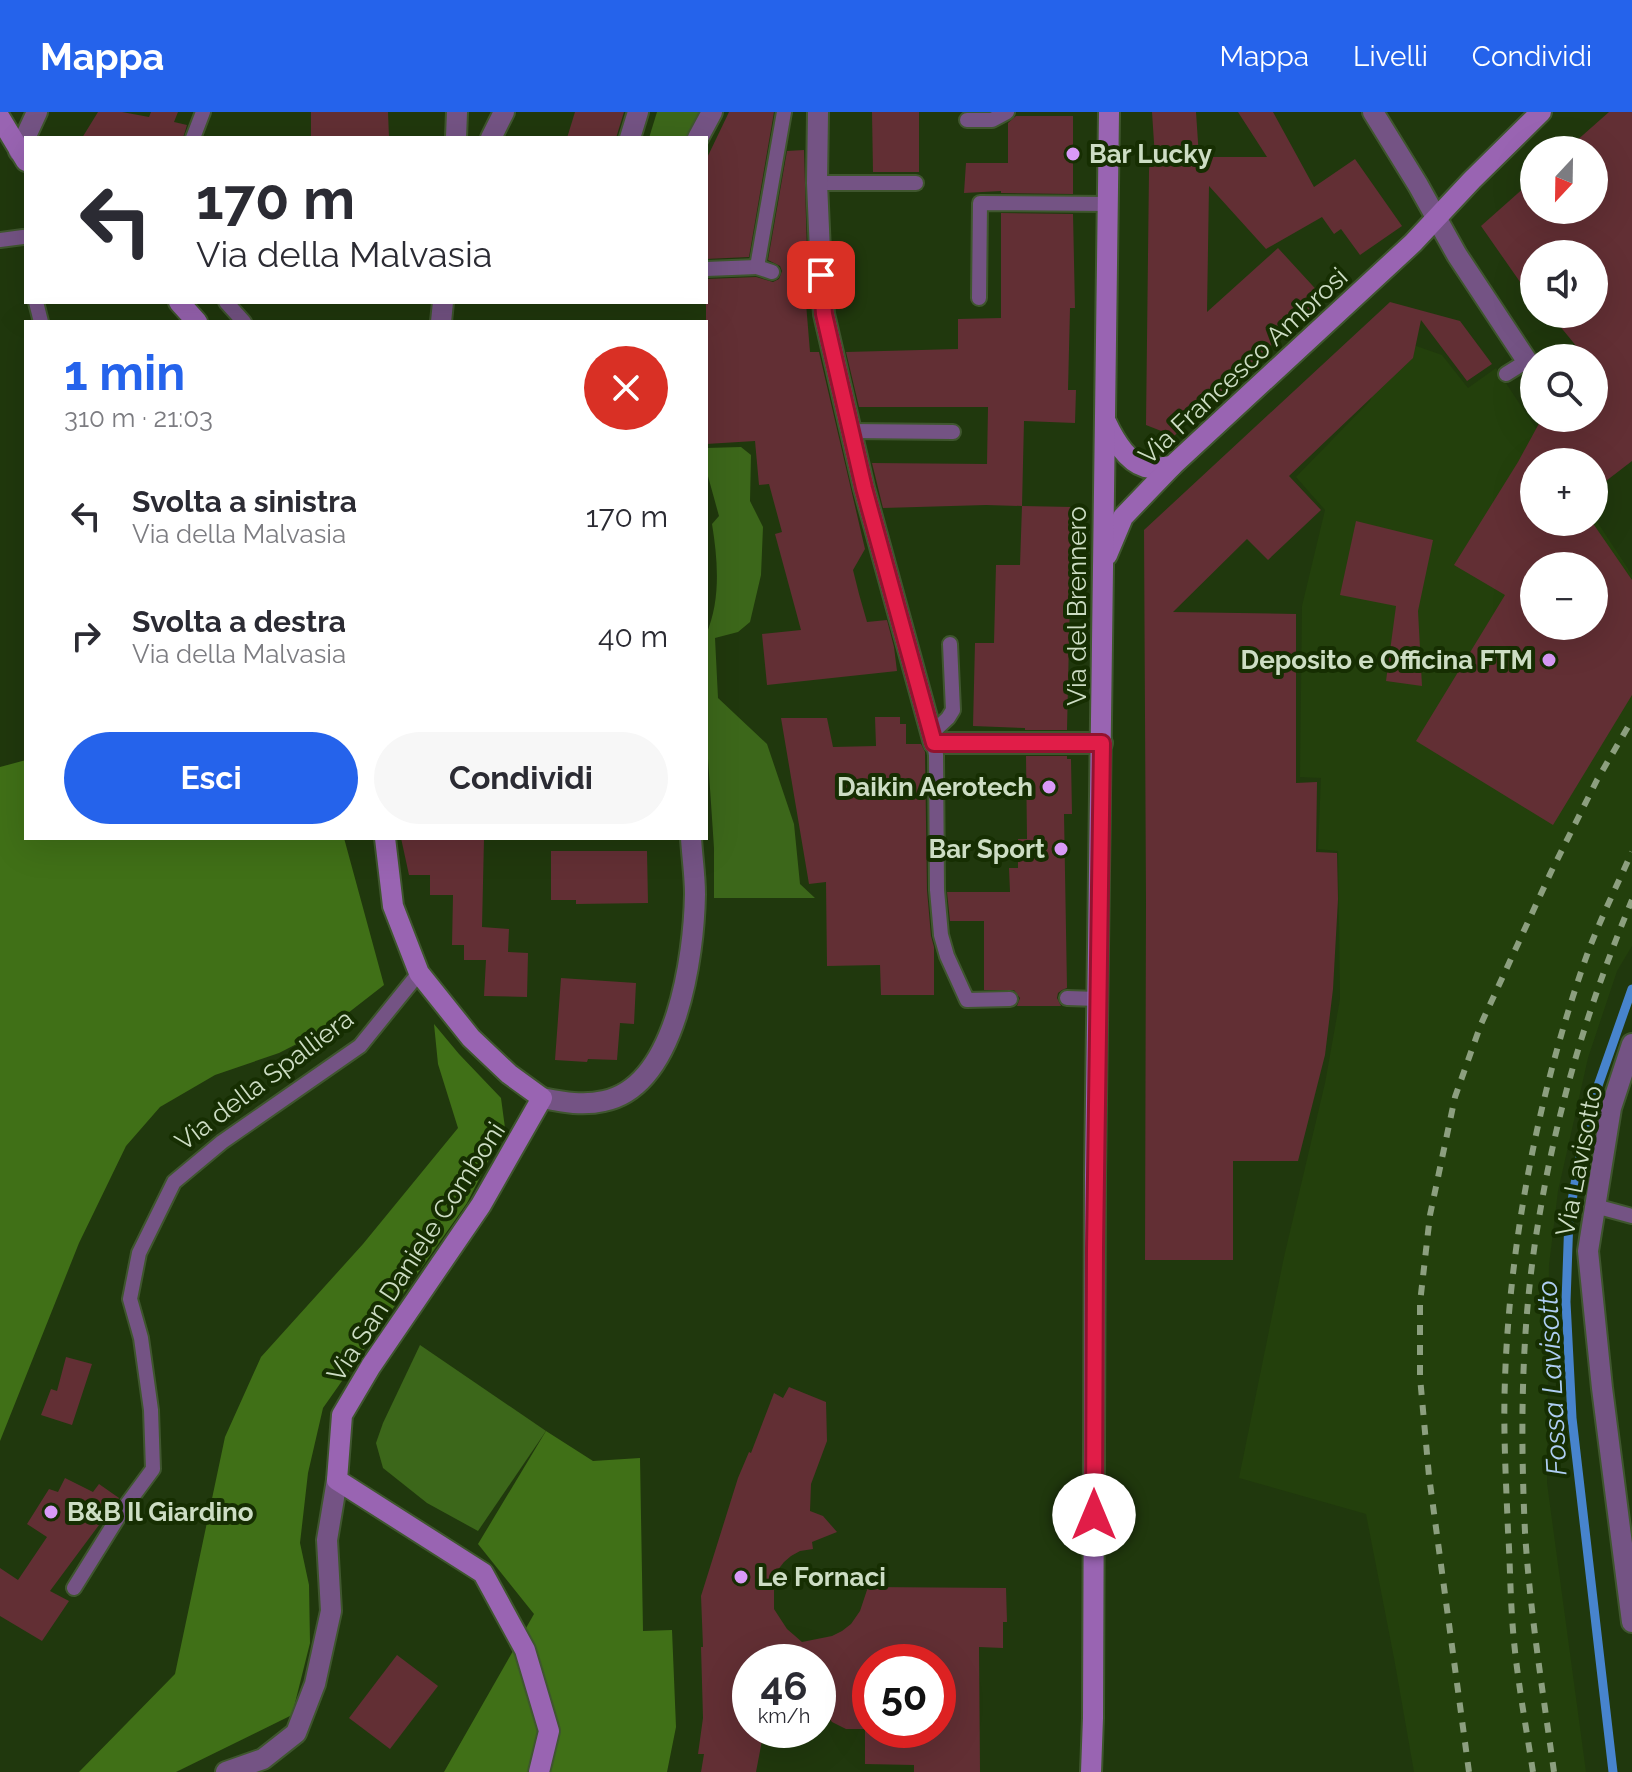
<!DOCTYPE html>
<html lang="it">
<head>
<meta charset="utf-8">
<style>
	:root { --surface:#fff; --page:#f7f7f7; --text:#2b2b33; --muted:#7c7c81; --accent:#2563eb }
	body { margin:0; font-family:Raleway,sans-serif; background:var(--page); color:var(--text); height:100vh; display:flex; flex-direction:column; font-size:30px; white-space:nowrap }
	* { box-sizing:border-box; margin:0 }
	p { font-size:26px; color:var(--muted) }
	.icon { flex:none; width:44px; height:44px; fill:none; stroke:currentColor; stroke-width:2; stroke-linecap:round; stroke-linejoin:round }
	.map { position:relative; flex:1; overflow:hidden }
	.side { position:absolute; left:24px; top:208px; width:684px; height:520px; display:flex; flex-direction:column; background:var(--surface); border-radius:0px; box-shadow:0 8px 32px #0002 }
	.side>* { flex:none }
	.banner { position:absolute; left:24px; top:24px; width:684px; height:168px; border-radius:0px; box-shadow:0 8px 32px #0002; background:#fff; color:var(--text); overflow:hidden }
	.needle { width:52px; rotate:202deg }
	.controls { position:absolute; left:1520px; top:24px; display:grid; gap:16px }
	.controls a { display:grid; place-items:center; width:88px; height:88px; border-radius:50%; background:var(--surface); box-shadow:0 8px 32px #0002; font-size:40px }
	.speed { position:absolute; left:732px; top:1532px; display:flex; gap:16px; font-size:40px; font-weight:700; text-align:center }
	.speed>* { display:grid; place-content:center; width:104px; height:104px; border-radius:50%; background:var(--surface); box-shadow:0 8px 32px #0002; line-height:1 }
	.speed small { font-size:20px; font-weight:400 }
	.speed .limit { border:12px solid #d22; background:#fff; color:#111 }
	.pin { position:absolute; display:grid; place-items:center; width:68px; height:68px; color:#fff; margin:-34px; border-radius:16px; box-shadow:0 4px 12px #0006 }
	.me { position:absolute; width:88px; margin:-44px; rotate:0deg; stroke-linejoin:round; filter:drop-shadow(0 0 6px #0008) }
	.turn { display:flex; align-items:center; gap:28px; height:168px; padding:0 40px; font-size:36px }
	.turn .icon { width:104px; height:104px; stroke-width:2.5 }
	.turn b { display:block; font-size:56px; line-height:68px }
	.round { display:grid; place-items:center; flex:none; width:84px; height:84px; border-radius:42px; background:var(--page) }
	.head { display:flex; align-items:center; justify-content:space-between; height:136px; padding:0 40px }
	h1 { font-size:48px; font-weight:700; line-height:60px; color:var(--accent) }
	.button { display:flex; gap:16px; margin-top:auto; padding:16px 40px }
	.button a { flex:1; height:92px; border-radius:48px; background:var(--accent); color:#fff; font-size:32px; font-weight:700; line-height:92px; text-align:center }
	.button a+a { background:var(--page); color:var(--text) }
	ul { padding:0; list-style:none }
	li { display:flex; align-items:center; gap:24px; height:120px; padding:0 40px }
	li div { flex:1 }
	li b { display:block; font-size:30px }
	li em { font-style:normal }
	header { display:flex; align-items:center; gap:48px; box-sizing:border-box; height:112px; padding:0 40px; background:var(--accent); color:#fff }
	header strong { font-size:38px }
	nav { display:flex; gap:44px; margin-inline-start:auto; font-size:28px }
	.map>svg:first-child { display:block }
</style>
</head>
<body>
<header>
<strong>Mappa</strong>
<nav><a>Mappa</a><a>Livelli</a><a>Condividi</a></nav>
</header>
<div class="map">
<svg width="1632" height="1660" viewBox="0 0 1632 1660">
	<rect width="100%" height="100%" fill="#20380d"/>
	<path fill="#23400c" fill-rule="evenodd" d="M1399,228L1442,243L1468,276L1496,256L1558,350H1534V410H1594V405L1632,463V834L1617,859L1588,946L1558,1079L1549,1153L1547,1371L1586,1660H1414L1394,1546L1366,1402L1239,1366L1284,1145L1325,971L1340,887L1338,739L1318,737L1321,666L1300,665L1302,494L1325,398L1296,365L1370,289L1379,266ZM1534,454H1594V514H1534Z"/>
	<g fill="#3c671a">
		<polygon points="657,0 699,0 686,26 649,26"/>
		<path d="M741,335L751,343L750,389L763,415L761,463L750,510L738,520L715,526L718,586L767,632L794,712L800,772L815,786H714V736L706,617V523C721,488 718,449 712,412L719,404L706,357V336Z"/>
		<polygon points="420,1233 546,1319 478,1419 427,1391 383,1356 376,1331 383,1311"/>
	</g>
	<g fill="#407017">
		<polygon points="26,648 26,726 344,726 384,873 330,915 279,941 215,963 160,995 126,1034 79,1131 0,1329 0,655"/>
		<polygon points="434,912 459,942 501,986 505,1016 467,1091 323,1296 308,1361 300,1431 309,1473 310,1531 292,1603 176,1660 79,1660 175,1562 225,1325 261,1245 363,1132 458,1016 438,952"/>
		<polygon points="546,1319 593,1349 640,1346 643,1519 672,1518 676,1615 667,1660 444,1660 534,1502 478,1432"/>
	</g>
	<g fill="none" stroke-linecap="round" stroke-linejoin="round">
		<polyline stroke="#4784cd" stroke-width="9" points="1613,1660 1572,1306 1566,1190 1569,1105 1587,1005 1632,877"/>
	</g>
	<g fill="#622f34" fill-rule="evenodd">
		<polygon points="98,0 122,0 149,5 151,0 178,0 174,10 187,13 183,26 82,26"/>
		<polygon points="311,0 388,0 389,26 311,26"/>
		<polygon points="575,0 624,0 616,26 567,26"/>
		<polygon points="729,0 774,0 749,145 706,147 706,48"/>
		<polygon points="872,0 919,0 919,60 873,60"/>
		<polygon points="1152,0 1196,0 1199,45 1267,45 1238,0 1273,0 1314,75 1355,47 1402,114 1360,143 1341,117 1334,122 1322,105 1266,137 1209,74 1207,200 1278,136 1323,185 1174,324 1146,313 1149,59 1150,46 1155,46"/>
		<path d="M1609,0H1632V349L1606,369L1594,354V350H1534V410H1592L1632,468V583L1553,713L1416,629L1505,483L1454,453L1518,350L1542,306H1594V246H1586L1550,202H1594V142H1534V190L1481,114L1534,67V98H1594V38H1566ZM1534,454H1594V514H1534Z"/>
		<polygon points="1016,4 1073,4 1073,82 1001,81 1001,79 964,81 966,51 1008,51 1008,11"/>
		<polygon points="804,38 807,141 805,179 810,240 819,240 865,437 853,458 859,482 867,510 887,508 894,535 897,559 767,573 762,522 801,518 775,422 782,420 769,372 759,373 755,329 706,332 706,167 756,165 773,170 779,167 782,159 780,154 768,148 787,39"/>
		<polygon points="1001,101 1073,102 1075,196 1070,196 1068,278 1076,278 1075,311 1024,309 1022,394 986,393 883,396 872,351 987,352 988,295 859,295 846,240 958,237 958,207 1001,206"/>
		<polygon points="1390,190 1460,209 1492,252 1467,269 1421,208 1413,246 1289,364 1321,398 1268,448 1247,427 1173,500 1296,502 1296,671 1317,670 1316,740 1337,741 1338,787 1333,877 1325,943 1298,1049 1233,1049 1233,1148 1145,1148 1146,790 1144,418"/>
		<polygon points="1022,394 1072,395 1067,618 1025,618 1025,616 973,614 975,531 994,531 996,453 1020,453"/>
		<polygon points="1356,409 1433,428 1418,499 1422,574 1386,569 1396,494 1340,483"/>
		<polygon points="875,605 900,605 900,612 906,612 906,632 921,632 925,640 927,778 931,824 934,835 934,883 881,883 880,853 827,854 826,770 809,772 781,606 827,606 833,635 876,634"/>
		<polygon points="1026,644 1067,644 1067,647 1071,647 1072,702 1064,702 1067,876 1062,878 1058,881 1057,886 1061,894 1017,894 1020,886 1014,878 984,878 984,809 950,809 947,780 1010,780 1009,756 1018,756 1018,727 1027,727"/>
		<polygon points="401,726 484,727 482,815 509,817 508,840 528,841 527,885 484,884 486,848 464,848 464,833 452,833 453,783 430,783 430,763 409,763"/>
		<polygon points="551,739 647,739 648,791 576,792 576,788 551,788"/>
		<polygon points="561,866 636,871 634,912 620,911 617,948 588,947 587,950 555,948"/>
		<polygon points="66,1245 92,1252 72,1313 41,1303 51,1277 57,1279"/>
		<polygon points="789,1275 826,1290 827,1329 811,1372 810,1399 823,1404 837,1420 812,1430 813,1437 800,1439 791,1444 784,1450 777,1459 774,1470 774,1497 787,1517 802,1530 832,1524 842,1519 851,1512 860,1499 868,1475 1006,1476 1007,1510 1003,1510 1003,1536 979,1535 980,1660 914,1660 914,1653 865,1652 865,1618 938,1618 938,1550 870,1550 870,1617 846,1617 832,1610 818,1592 818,1550 750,1550 750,1618 764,1618 756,1660 701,1660 704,1642 698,1642 703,1606 701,1535 703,1535 701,1484 738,1366 749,1340 751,1341 774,1281 783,1286"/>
		<polygon points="65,1366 93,1380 99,1372 119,1386 50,1479 69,1489 42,1529 0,1504 0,1456 18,1468 47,1425 27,1412 49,1377 58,1380"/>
		<polygon points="397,1543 438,1574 390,1637 349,1606"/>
	</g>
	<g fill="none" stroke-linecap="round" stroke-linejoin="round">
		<defs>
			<g id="lane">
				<polyline points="967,8 992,8 1007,0"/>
				<polyline points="193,26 203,0"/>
				<polyline points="817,71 916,71"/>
				<polyline points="0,128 23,125"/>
				<polyline points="706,157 757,155"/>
				<polyline points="772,160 757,155 784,0"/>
				<polyline points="979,186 980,91 1109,92"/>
				<polyline points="36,190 41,210"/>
				<polyline points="226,190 244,210"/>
				<polyline points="1506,262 1527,249"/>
				<polyline points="851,319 953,320"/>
				<polyline points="932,621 948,606 953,598 950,532"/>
				<polyline points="934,631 936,643 937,778 941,823 947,844 967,888 1010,887"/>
				<polyline points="1067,886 1098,887"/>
				<polyline points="1595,1094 1632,1104"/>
				<polyline points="74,1476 122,1399 153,1357 151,1298 141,1226 130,1187 139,1141 174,1070 222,1030 360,934 419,861"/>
			</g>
			<g id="street">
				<polyline points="818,0 817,71 821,163 824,202 864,376 934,631 1102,631"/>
				<polyline points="1373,0 1418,73 1457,143 1527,249"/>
				<polyline points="456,26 457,0"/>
				<polyline points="491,26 504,0"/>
				<polyline points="630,26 638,0"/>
				<polyline points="698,26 712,0"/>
				<polyline points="19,39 37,0"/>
				<polyline points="441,210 443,190"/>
				<polyline points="1632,932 1611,996 1588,1139 1602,1276 1632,1510"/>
				<path d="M542,986C563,990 583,994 604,989C677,974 694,843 695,782C695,763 692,744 691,726"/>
				<polyline points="226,1660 263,1647 296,1621 315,1572 331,1499 327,1428 337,1368"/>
			</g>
			<g id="secondary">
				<polyline points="0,6 26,49"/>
				<polyline points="179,190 197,210"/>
				<path d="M1106,310C1114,327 1126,349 1145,355C1153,357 1164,355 1172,354"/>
				<polyline points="1107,443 1123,405 1172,354 1413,131 1472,68 1541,0"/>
				<polyline points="385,726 393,794 419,861 471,926 509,962 542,986 481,1093 371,1254 342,1303 337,1368 483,1461 525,1538 549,1619 539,1660"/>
				<polyline points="1091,1660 1093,1606 1095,1063 1109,0"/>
			</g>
		</defs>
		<use href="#lane" stroke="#3f562e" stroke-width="18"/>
		<use href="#street" stroke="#3f562e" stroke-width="24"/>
		<use href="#secondary" stroke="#3f562e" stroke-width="24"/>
		<use href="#lane" stroke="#745384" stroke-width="14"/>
		<use href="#street" stroke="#745384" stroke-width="20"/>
		<use href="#secondary" stroke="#9964b2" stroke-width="20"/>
		<g stroke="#8c9f7f" stroke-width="6" stroke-dasharray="10 10" stroke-linecap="butt">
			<polyline points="1469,1660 1429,1364 1420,1265 1420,1191 1430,1103 1455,985 1481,912 1551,760 1597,668 1632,608"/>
			<path d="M1533,1660C1525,1608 1515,1556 1512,1504C1510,1475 1510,1447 1508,1419C1506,1368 1503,1318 1505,1267C1510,1124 1540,974 1588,840C1601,806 1617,773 1632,740"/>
			<path d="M1554,1660C1543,1581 1530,1500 1525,1420C1520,1316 1521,1209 1539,1106C1557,996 1589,891 1632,788"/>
		</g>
	</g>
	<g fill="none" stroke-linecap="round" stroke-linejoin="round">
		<defs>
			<polyline id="route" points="821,163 824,202 864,376 934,631 1102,631 1095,1137 1094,1403"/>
		</defs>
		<use href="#route" stroke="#92132f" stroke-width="20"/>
		<use href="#route" stroke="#e11d48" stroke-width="14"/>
	</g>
	<g fill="#d99af7" stroke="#162e02" stroke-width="3">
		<circle cx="1073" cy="42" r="8"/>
		<circle cx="1549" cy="548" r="8"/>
		<circle cx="1049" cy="675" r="8"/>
		<circle cx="1061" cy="737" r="8"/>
		<circle cx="51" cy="1400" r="8"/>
		<circle cx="741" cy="1465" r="8"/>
	</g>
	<g text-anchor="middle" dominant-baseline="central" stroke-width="8" stroke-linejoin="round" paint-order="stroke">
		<g font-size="26" font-weight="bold" fill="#cdddc4" stroke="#162e02" text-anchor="start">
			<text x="1089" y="42">Bar Lucky</text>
			<text x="1533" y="548" text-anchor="end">Deposito e Officina FTM</text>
			<text x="1033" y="675" text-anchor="end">Daikin Aerotech</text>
			<text x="1045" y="737" text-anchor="end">Bar Sport</text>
			<text x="67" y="1400">B&amp;B Il Giardino</text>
			<text x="757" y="1465">Le Fornaci</text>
		</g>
		<g font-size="26" fill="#cdddc4" stroke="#162e02">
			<text transform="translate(1243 254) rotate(-43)">Via Francesco Ambrosi</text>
			<text transform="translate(1077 494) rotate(-90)">Via del Brennero</text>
			<text transform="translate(264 968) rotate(-37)">Via della Spalliera</text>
			<text transform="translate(1579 1049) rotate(-79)">Via Lavisotto</text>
			<text transform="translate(416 1140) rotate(-57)">Via San Daniele Comboni</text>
		</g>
		<g font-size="28" font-style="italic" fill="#afcef4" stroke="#162e02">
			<text transform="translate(1552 1266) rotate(-93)">Fossa Lavisotto</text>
		</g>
	</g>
</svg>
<div class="controls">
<a><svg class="needle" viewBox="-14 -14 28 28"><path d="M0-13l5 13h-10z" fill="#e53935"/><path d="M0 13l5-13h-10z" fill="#7c7c81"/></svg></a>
<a><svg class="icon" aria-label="sound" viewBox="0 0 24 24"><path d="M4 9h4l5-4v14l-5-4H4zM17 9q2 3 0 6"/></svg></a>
<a><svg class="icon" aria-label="search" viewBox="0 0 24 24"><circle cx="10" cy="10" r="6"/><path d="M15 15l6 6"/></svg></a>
<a>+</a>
<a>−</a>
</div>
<div class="speed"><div>46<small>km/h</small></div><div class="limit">50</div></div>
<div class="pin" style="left:821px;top:163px;background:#d93025"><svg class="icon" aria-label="arrive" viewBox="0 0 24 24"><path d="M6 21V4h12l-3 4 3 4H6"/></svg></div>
<svg class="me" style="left:1094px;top:1403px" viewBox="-20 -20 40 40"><circle r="19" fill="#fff"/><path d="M0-13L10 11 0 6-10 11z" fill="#e11d48"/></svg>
<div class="banner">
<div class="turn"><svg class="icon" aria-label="left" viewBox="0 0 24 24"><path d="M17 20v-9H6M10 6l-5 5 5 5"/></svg><div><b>170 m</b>Via della Malvasia</div></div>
</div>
<section class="side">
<div class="head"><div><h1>1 min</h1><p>310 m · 21:03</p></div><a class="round" style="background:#d93025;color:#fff"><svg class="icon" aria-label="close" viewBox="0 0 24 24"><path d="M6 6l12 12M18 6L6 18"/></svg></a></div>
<ul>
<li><svg class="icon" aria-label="left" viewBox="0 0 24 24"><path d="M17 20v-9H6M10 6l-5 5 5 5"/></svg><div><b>Svolta a sinistra</b><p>Via della Malvasia</p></div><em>170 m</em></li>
<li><svg class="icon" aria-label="right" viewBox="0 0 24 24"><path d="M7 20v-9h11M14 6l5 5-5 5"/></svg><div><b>Svolta a destra</b><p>Via della Malvasia</p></div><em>40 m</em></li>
</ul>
<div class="button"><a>Esci</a><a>Condividi</a></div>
</section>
</div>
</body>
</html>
